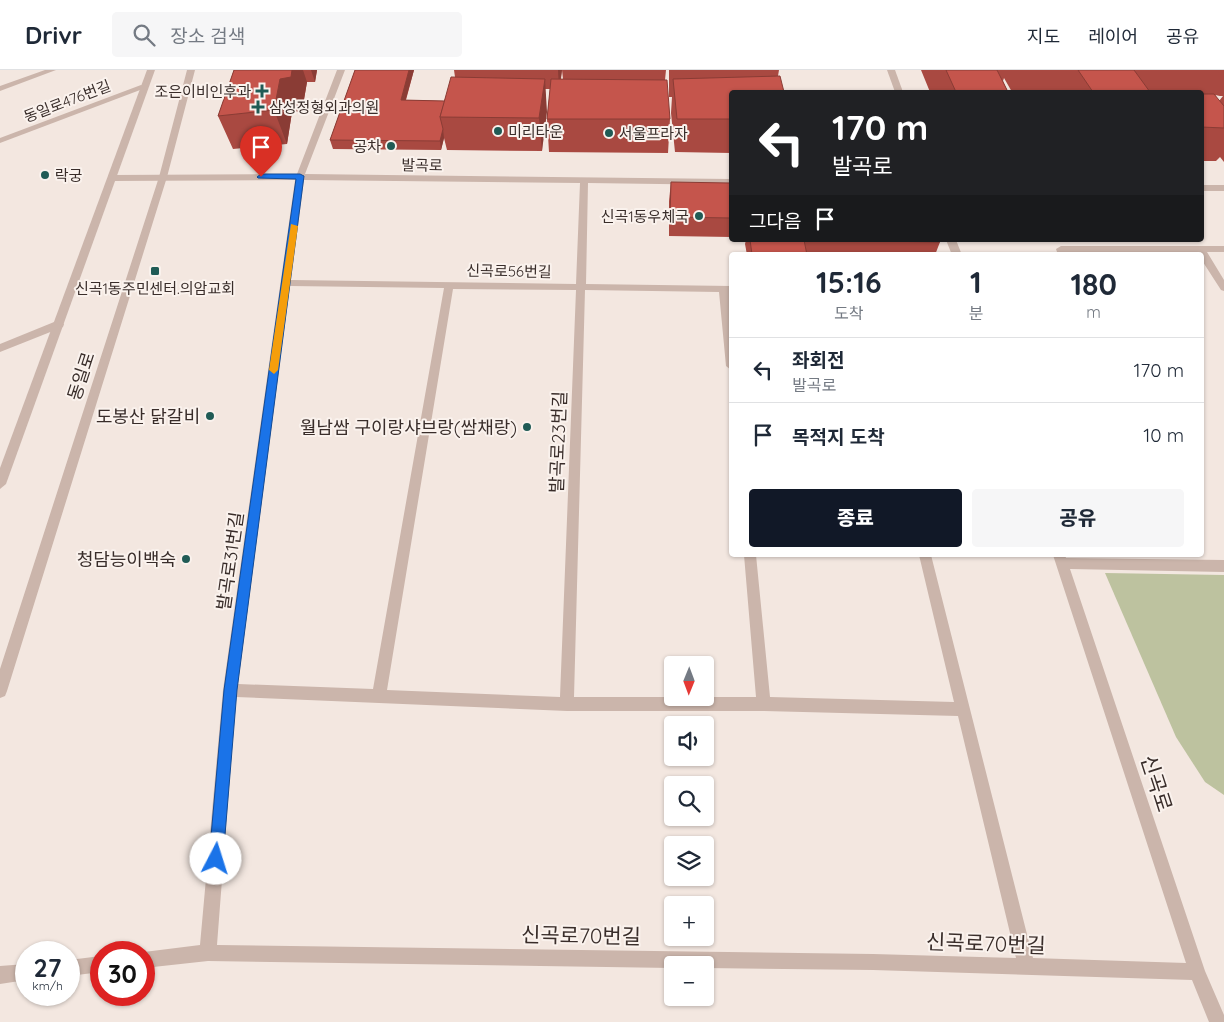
<!DOCTYPE html>
<html lang="ko">
<head>
<meta charset="utf-8">
<style>
	:root { --surface:#fff; --page:#f6f6f7; --text:#1f2937; --muted:#747a83; --line:#e0e1e3; --accent:#111827 }
	body { margin:0; font-family:Quicksand,"Noto Sans KR",sans-serif; background:var(--page); color:var(--text); height:100vh; display:flex; flex-direction:column; font-size:19px; white-space:nowrap }
	* { box-sizing:border-box; margin:0 }
	p { font-size:16px; color:var(--muted) }
	.icon { flex:none; width:28px; height:28px; fill:none; stroke:currentColor; stroke-width:2; stroke-linecap:round; stroke-linejoin:round }
	.map { position:relative; flex:1; overflow:hidden }
	.details { position:absolute; left:729px; top:182px; width:475px; height:305px; display:flex; flex-direction:column; background:var(--surface); border-radius:5px; box-shadow:0 1px 4px #0004 }
	.details>* { flex:none }
	.top-card { position:absolute; left:729px; top:20px; width:475px; height:152px; border-radius:5px; box-shadow:0 1px 4px #0004; background:#202124; color:#fff; overflow:hidden }
	.needle { width:32px; rotate:181deg }
	.fabs { position:absolute; left:664px; top:586px; display:grid; gap:10px }
	.fabs a { display:grid; place-items:center; width:50px; height:50px; border-radius:5px; background:var(--surface); box-shadow:0 1px 4px #0004; font-size:25px }
	.speed { position:absolute; left:15px; top:871px; display:flex; gap:10px; font-size:25px; font-weight:700; text-align:center }
	.speed>* { display:grid; place-content:center; width:65px; height:65px; border-radius:50%; background:var(--surface); box-shadow:0 1px 4px #0004; line-height:1 }
	.speed small { font-size:12px; font-weight:400 }
	.speed .limit { border:8px solid #d22; background:#fff; color:#111 }
	.pin { position:absolute; display:grid; place-items:center; width:42px; height:42px; color:#fff; margin:-51px -21px; border-radius:50% 50% 50% 0; rotate:-45deg; box-shadow:0 0 5px #0007 }
	.pin .icon { rotate:45deg }
	.me { position:absolute; width:55px; margin:-28px; rotate:5deg; stroke-linejoin:round; filter:drop-shadow(0 0 4px #0008) }
	.turn { display:flex; align-items:center; gap:18px; height:105px; padding:0 20px; font-size:22px }
	.turn .icon { width:65px; height:65px; stroke-width:2.5 }
	.turn b { display:block; font-size:35px; line-height:42px }
	.then { display:flex; align-items:center; height:48px; padding:0 20px; background:#0003; gap:10px; font-size:19px }
	.eta { display:flex; justify-content:space-evenly; align-items:center; height:85px; text-align:center }
	.eta b { font-size:30px; font-weight:800; line-height:35px }
	.button { display:flex; gap:10px; margin-top:auto; padding:10px 20px }
	.button a { flex:1; height:58px; border-radius:5px; background:var(--accent); color:#fff; font-size:20px; font-weight:800; line-height:58px; text-align:center }
	.button a+a { background:var(--page); color:var(--text) }
	ul { padding:0; list-style:none }
	li { display:flex; align-items:center; gap:15px; height:65px; padding:0 20px; border-top:1px solid var(--line) }
	li div { flex:1 }
	li b { display:block; font-size:19px }
	li em { font-style:normal }
	header { display:flex; align-items:center; gap:30px; box-sizing:border-box; height:70px; padding:0 25px; background:var(--surface); border-bottom:1px solid var(--line) }
	header strong { font-size:24px }
	nav { display:flex; gap:28px; margin-inline-start:auto; font-size:18px }
	.search { width:350px; height:45px; background:var(--page); display:flex; align-items:center; gap:12px; box-sizing:border-box; padding:0 18px; border-radius:5px; color:var(--muted); font-size:19px }
	.map>svg:first-child { display:block }
</style>
</head>
<body>
<header>
<strong>Drivr</strong>
<div class="search"><svg class="icon" aria-label="search" viewBox="0 0 24 24"><circle cx="10" cy="10" r="6"/><path d="M15 15l6 6"/></svg>장소 검색</div>
<nav><a>지도</a><a>레이어</a><a>공유</a></nav>
</header>
<div class="map">
<svg width="1224" height="952" viewBox="0 0 1224 952">
	<rect width="100%" height="100%" fill="#f3e7e0"/>
	<polygon fill="#bdc29f" points="1105,503 1224,505 1224,725 1205,712 1176,667"/>
	<g fill="none" stroke-linecap="round" stroke-linejoin="round">
		<polygon fill="#cbb5ab" fill-rule="evenodd" points="59,250 64,254 63,257 0,282 0,274"/>
		<g fill="#cbb5ab" fill-rule="evenodd">
			<polygon points="45,0 56,0 0,21 0,16"/>
			<path d="M337,0H345L305,104L731,109V115L588,113L586,214L731,216V222H729L731,300L726,296L719,222L585,220L574,627H756L744,485H756L770,627L954,632L919,485H931L1033,888L1186,893L1053,485H1065L1066,488L1224,490V502L1070,499L1205,901L1224,945V952H1209L1192,910L873,900L705,898V895H672V898L208,891L144,898V882H142H144L200,875L223,620L295,110L112,111L108,108L112,105L297,104ZM304,110L580,113L576,214L291,210ZM290,216L444,218L373,619L238,614ZM453,219L576,220L560,627L387,620ZM236,627L567,641H764L958,646L1016,888L873,884L217,875Z"/>
			<polygon points="887,0 895,0 903,22 895,22"/>
			<polygon points="141,15 148,17 0,73 0,68"/>
			<rect x="1201" y="115" width="23" height="6"/>
			<polygon points="946,170 956,170 962,185 952,185"/>
			<polygon points="1061,176 1224,176 1224,182 1207,182 1224,210 1224,221 1221,220 1201,189 1201,185 1197,182 1067,182 1068,185 1058,185 1056,179"/>
			<polygon points="101,886 101,902 69,906 69,890"/>
			<polygon points="26,894 26,910 0,914 0,896"/>
		</g>
		<g fill="#cbb5ab" fill-rule="evenodd">
			<polygon points="147,0 155,0 6,414 0,419 0,398"/>
			<polygon points="187,0 195,0 167,107 7,621 5,626 0,628 0,599 159,107"/>
		</g>
	</g>
	<g fill="#a94941" fill-rule="evenodd">
		<polygon points="234,0 317,0 315,12 307,12 302,41 292,42 287,74 233,79 218,46"/>
		<polygon points="355,0 414,0 406,30 444,31 455,7 454,0 562,0 561,9 563,9 562,0 666,0 665,10 670,49 668,83 549,82 547,49 550,19 545,19 542,81 447,80 444,68 441,80 333,79 330,70"/>
		<polygon points="669,0 779,0 778,6 731,22 731,83 675,82 671,43 672,27 669,27"/>
		<path d="M921,0H1224V92L1220,87L1216,91H1201V22H1173L1171,20L1170,22H1012L1004,8L1003,11L1008,22H930ZM1215,25L1220,26H1223L1219,31Z"/>
		<polygon points="671,112 731,121 731,167 669,166 669,131"/>
		<polygon points="746,170 940,170 940,172 935,185 747,185 745,174"/>
	</g>
	<g fill="#8a3c35">
		<polygon points="292,0 303,0 307,12 302,41 292,42 287,74 274,40 280,9"/>
		<polygon points="311,0 317,0 315,12"/>
		<polygon points="409,0 414,0 403,39 401,30"/>
		<polygon points="558,0 562,0 559,19"/>
		<polygon points="545,9 547,42 542,81 539,48"/>
		<polygon points="443,59 444,68 441,80 440,71"/>
	</g>
	<g fill="#c5554c" stroke="#8a3c35">
		<polygon points="234,0 292,0 291,7 280,9 274,40 218,46"/>
		<polygon points="355,0 409,0 401,30 445,31 440,47 443,59 440,71 330,70"/>
		<polygon points="946,0 997,0 1008,22 956,22"/>
		<polygon points="1078,0 1134,0 1150,22 1046,22 1045,21 1093,22"/>
		<polygon points="780,6 784,22 731,22 731,49 677,49 673,9"/>
		<polygon points="451,7 545,9 539,48 440,47"/>
		<polygon points="551,9 667,10 670,49 547,49"/>
		<polygon points="1201,24 1214,24 1224,36 1224,58 1201,57"/>
		<polygon points="671,112 730,113 731,121 731,148 670,147"/>
		<polygon points="750,170 804,170 807,185 752,184"/>
		<polygon points="816,170 940,170 940,172"/>
	</g>
	<polygon fill="#1a73e8" stroke="#114b97" points="261,104 300,104 304,106 237,620 223,789 221,794 216,796 211,794 209,789 224,620 296,109 258,108 257,107"/>
	<polygon fill="#f59e0b" points="291,154 298,156 278,300 274,304 269,300"/>
	<g fill="#205b55" stroke="#faf2ed" stroke-width="2">
		<path d="M259.5 13.5h5v5h5v5h-5v5h-5v-5h-5v-5h5z"/>
		<path d="M255.5 29.5h5v5h5v5h-5v5h-5v-5h-5v-5h5z"/>
		<circle cx="498" cy="61" r="5"/>
		<circle cx="609" cy="63" r="5"/>
		<circle cx="391" cy="76" r="5"/>
		<circle cx="45" cy="105" r="5"/>
		<circle cx="699" cy="146" r="5"/>
		<rect x="150" y="196" width="10" height="10" rx="2.5"/>
		<circle cx="210" cy="346" r="5"/>
		<circle cx="527" cy="357" r="5"/>
		<circle cx="186" cy="489" r="5"/>
	</g>
	<g text-anchor="middle" dominant-baseline="central" stroke-width="4" stroke-linejoin="round" paint-order="stroke">
		<g font-size="15" fill="#392d2a" stroke="#faf2ed" text-anchor="start">
			<text x="251" y="21" text-anchor="end">조은이비인후과</text>
			<text x="269" y="37">삼성정형외과의원</text>
			<text x="508" y="61">미리타운</text>
			<text x="619" y="63">서울프라자</text>
			<text x="381" y="76" text-anchor="end">공차</text>
			<text x="55" y="105">락궁</text>
			<text x="689" y="146" text-anchor="end">신곡1동우체국</text>
			<text x="155" y="218" text-anchor="middle">신곡1동주민센터.의암교회</text>
		</g>
		<g font-size="15" fill="#392d2a" stroke="#faf2ed">
			<text transform="translate(67 31) rotate(-21)">동일로476번길</text>
			<text transform="translate(422 95) rotate(1)">발곡로</text>
			<text transform="translate(509 201) rotate(1)">신곡로56번길</text>
		</g>
		<g font-size="18" fill="#392d2a" stroke="#faf2ed">
			<text transform="translate(81 306) rotate(-72)">동일로</text>
			<text transform="translate(558 372) rotate(-88)">발곡로23번길</text>
			<text transform="translate(230 491) rotate(-82)">발곡로31번길</text>
		</g>
		<g font-size="18" fill="#392d2a" stroke="#faf2ed" text-anchor="end">
			<text x="200" y="346">도봉산 닭갈비</text>
			<text x="517" y="357">월남쌈 구이랑샤브랑(쌈채랑)</text>
			<text x="176" y="489">청담능이백숙</text>
		</g>
		<g font-size="21" fill="#392d2a" stroke="#faf2ed">
			<text transform="translate(1157 713) rotate(72)">신곡로</text>
			<text transform="translate(581 865) rotate(1)">신곡로70번길</text>
			<text transform="translate(986 873) rotate(2)">신곡로70번길</text>
		</g>
	</g>
</svg>
<div class="fabs">
<a><svg class="needle" viewBox="-14 -14 28 28"><path d="M0-13l5 13h-10z" fill="#e53935"/><path d="M0 13l5-13h-10z" fill="#747a83"/></svg></a>
<a><svg class="icon" aria-label="sound" viewBox="0 0 24 24"><path d="M4 9h4l5-4v14l-5-4H4zM17 9q2 3 0 6"/></svg></a>
<a><svg class="icon" aria-label="search" viewBox="0 0 24 24"><circle cx="10" cy="10" r="6"/><path d="M15 15l6 6"/></svg></a>
<a><svg class="icon" aria-label="layers" viewBox="0 0 24 24"><path d="M12 4l9 5-9 5-9-5zM3 14l9 5 9-5"/></svg></a>
<a>+</a>
<a>−</a>
</div>
<div class="speed"><div>27<small>km/h</small></div><div class="limit">30</div></div>
<div class="pin" style="left:261px;top:107px;background:#d93025"><svg class="icon" aria-label="arrive" viewBox="0 0 24 24"><path d="M6 21V4h12l-3 4 3 4H6"/></svg></div>
<svg class="me" style="left:216px;top:789px" viewBox="-20 -20 40 40"><circle r="19" fill="#fff"/><path d="M0-13L10 11 0 6-10 11z" fill="#1a73e8"/></svg>
<div class="top-card">
<div class="turn"><svg class="icon" aria-label="left" viewBox="0 0 24 24"><path d="M17 20v-9H6M10 6l-5 5 5 5"/></svg><div><b>170 m</b>발곡로</div></div>
<div class="then">그다음<svg class="icon" aria-label="arrive" viewBox="0 0 24 24"><path d="M6 21V4h12l-3 4 3 4H6"/></svg></div>
</div>
<section class="details">
<div class="eta">
<div><b>15:16</b><p>도착</p></div>
<div><b>1</b><p>분</p></div>
<div><b>180</b><p>m</p></div>
</div>
<ul>
<li><svg class="icon" aria-label="left" viewBox="0 0 24 24"><path d="M17 20v-9H6M10 6l-5 5 5 5"/></svg><div><b>좌회전</b><p>발곡로</p></div><em>170 m</em></li>
<li><svg class="icon" aria-label="arrive" viewBox="0 0 24 24"><path d="M6 21V4h12l-3 4 3 4H6"/></svg><div><b>목적지 도착</b></div><em>10 m</em></li>
</ul>
<div class="button"><a>종료</a><a>공유</a></div>
</section>
</div>
</body>
</html>
